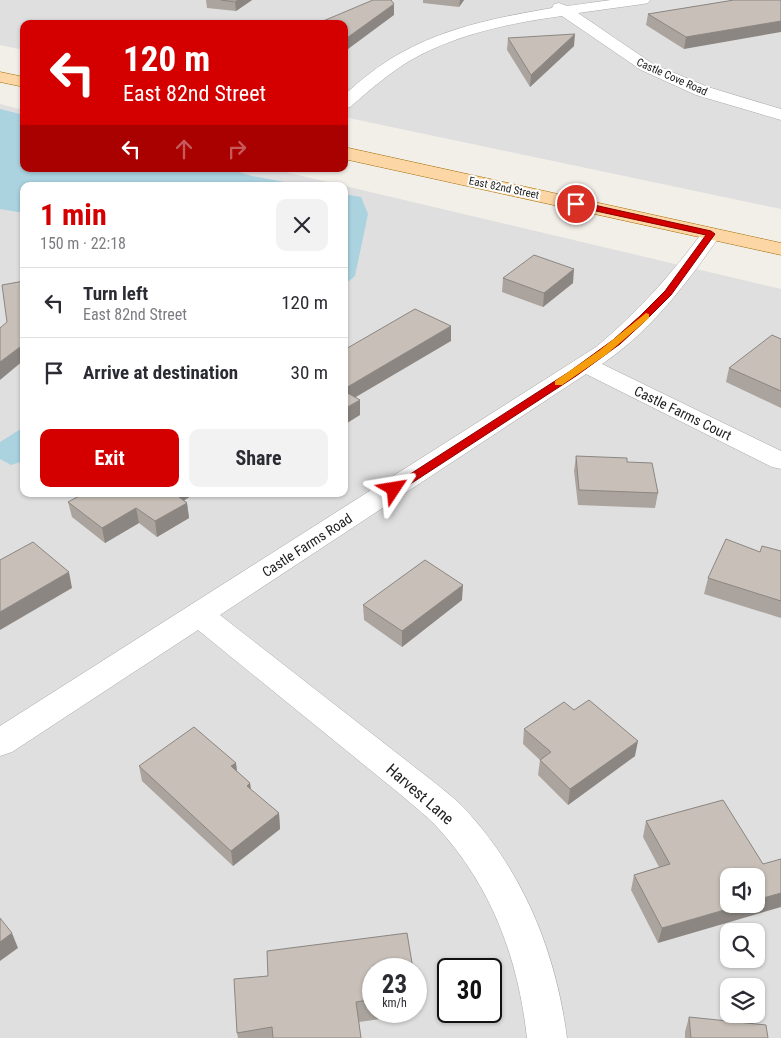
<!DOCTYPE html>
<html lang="en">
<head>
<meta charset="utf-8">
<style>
	:root { --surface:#fff; --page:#f2f2f3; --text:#2b2b33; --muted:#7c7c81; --line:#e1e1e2; --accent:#d40000 }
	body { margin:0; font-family:"Roboto Condensed",sans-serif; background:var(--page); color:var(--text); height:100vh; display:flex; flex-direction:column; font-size:19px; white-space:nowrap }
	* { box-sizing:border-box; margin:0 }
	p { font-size:16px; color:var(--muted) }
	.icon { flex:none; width:28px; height:28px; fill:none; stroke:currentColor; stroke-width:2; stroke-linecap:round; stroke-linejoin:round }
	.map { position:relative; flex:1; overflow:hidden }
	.panel { position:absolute; left:20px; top:182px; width:328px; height:315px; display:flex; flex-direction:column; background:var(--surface); border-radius:10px; box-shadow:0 1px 4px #0004 }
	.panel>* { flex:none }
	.banner { position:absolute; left:20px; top:20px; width:328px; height:152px; border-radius:10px; box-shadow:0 1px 4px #0004; background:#d40000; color:#fff; overflow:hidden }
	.controls { position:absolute; left:720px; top:868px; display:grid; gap:10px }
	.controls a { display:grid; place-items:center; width:45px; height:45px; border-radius:10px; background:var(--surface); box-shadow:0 1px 4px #0004; font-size:25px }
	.speed { position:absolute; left:362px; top:958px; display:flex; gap:10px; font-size:25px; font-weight:700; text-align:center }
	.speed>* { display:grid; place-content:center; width:65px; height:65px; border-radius:50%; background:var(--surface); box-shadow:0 1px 4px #0004; line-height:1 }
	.speed small { font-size:12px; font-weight:400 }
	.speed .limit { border:2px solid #111; border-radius:8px; background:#fff; color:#111 }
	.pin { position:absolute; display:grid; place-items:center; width:42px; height:42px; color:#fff; margin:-21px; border:2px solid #fff; border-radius:50%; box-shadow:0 1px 5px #0007 }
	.me { position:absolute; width:55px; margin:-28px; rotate:57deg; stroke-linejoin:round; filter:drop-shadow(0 0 4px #0008) }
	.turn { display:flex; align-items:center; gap:18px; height:105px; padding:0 20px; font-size:22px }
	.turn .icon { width:65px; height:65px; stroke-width:2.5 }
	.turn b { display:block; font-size:35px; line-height:42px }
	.lanes { display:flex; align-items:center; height:48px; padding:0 20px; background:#0003; justify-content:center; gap:25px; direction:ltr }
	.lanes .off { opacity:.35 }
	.round { display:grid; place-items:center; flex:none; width:52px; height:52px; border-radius:10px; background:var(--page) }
	.overview { display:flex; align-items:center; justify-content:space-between; height:85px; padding:0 20px }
	h1 { font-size:30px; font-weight:700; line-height:38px; color:var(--accent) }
	.button { display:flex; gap:10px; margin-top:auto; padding:10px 20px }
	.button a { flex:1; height:58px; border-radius:10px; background:var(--accent); color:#fff; font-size:20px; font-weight:700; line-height:58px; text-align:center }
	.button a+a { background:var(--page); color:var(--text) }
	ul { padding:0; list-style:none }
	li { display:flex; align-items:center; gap:15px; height:70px; padding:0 20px; border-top:1px solid var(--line) }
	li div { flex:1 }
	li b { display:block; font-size:19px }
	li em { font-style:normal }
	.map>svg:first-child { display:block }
</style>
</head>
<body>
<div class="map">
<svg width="781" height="1038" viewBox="0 0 781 1038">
	<rect width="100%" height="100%" fill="#f2efe9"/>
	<g fill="#e0dfdf" fill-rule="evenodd">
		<polygon points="0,0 781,0 781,209 344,117 344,24 24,24 24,50 0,45"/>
		<path d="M0,104L24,110V169H273L781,289V1038H0ZM24,186H344V494H24ZM729,876H756V904H729ZM729,931H756V959H729ZM374,969H416V1011H374ZM449,969H491V1011H449ZM729,986H756V1014H729Z"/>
	</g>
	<g fill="#aad3df">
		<polygon points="0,109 24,115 24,169 229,169 252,176 306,186 24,186 24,213 0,209"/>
		<polygon points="344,194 361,197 368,214 355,276 344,285"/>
		<polygon points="24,427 24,461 11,465 0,459 0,442"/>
	</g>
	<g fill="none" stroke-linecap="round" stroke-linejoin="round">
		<defs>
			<g id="minor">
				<path d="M611,0H650L648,3L643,4L578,13L653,64L708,87L781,109V120L696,95L641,70L562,16C510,23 457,34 411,60C389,73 370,90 350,107L344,108V95C361,80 379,65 399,54C446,27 500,17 552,8L554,4L559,3L567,6Z"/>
				<path d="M711,228L718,230L721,234C688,282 651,331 602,364L781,451V469L772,467L586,374L220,615L430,779C441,788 452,796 462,806C523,870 556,952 567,1038H527C518,958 492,887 437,827C428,817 416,808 406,799L198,630L12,752L0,756V726L596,347C638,312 672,274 704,230Z"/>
			</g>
			<g id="major">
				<polygon points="0,72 24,77 24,87 0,82"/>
				<polygon points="344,147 781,243 781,255 344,159"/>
			</g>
		</defs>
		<use href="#minor" stroke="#a9a9a9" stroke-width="1"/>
		<use href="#major" stroke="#a06b00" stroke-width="1"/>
		<use href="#minor" fill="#fff" fill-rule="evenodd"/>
		<use href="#major" fill="#fcd6a4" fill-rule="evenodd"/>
	</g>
	<g fill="#aba49e">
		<polygon points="206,0 252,0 236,11 207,8"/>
		<polygon points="423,0 464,0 459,7 423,3"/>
		<polygon points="734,0 684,49 646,25 648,14"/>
		<polygon points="508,38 574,46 530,87 507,50"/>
		<polygon points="503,278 573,283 543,307 502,292"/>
		<polygon points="781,339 781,408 726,382 729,368"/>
		<polygon points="576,456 627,462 658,493 655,508 578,505 574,471"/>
		<polygon points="184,500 187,503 189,518 157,537 139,523 105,543 72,517 68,502"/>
		<polygon points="781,551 781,618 704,594 708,578 760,552"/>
		<polygon points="462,600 402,647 364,620 363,605"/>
		<polygon points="574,710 635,756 568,805 538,775 540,760 523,744 524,729"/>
		<polygon points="139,766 237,771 250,783 251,790 279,813 280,829 233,866 142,781"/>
		<polygon points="723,800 658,943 631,890 634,875 659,867 643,837 646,821"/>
		<polygon points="374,969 374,1011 416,1011 416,989 417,993 416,1014 359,1022 361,1038 238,1038 237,1033 268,976"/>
		<polygon points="689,1017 768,1038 685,1038 685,1032"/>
	</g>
	<g fill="#8b8681">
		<polygon points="238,0 252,0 236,11 235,2"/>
		<polygon points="460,0 464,0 459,7"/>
		<polygon points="394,4 394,15 344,52 344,40"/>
		<polygon points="781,21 781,32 684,49 686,37"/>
		<polygon points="575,34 574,46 530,87 531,75"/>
		<polygon points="574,269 573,283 543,307 544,293"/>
		<polygon points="451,326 451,341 344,404 344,389"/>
		<polygon points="24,344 24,360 0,380 0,362"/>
		<polygon points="360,400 360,415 344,425 344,409"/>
		<polygon points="172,494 194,494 174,507"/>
		<polygon points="187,503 189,518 157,537 155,521"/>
		<polygon points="136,508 139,523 105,543 102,528"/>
		<polygon points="69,572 72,588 0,630 0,612"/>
		<polygon points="463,585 462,600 402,647 402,631"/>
		<polygon points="638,741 635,756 568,805 570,789"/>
		<polygon points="236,763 238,778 231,766"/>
		<polygon points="250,783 252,798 247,786"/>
		<polygon points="279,813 280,829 233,866 231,851"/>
		<polygon points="781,893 781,907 658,943 662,928 745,904 756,904 756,900"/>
		<polygon points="12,933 18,948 0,961 0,942"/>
	</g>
	<g fill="#c7bfb8" stroke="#8b8681">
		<polygon points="221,0 238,0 235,2"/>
		<polygon points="373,0 391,0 394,4 344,40 344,24 316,24"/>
		<polygon points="734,0 781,0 781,21 686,37 648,14"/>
		<polygon points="575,34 531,75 508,38"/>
		<polygon points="534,255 574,269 544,293 503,278"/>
		<polygon points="24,281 24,344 0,362 0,328 7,322 2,285"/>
		<polygon points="415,309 451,326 344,389 344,350"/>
		<polygon points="772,335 781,339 781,391 729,368"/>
		<polygon points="344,391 360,400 344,409"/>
		<polygon points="576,456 627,458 627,462 652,463 658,493 579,490"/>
		<polygon points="83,494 175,494 187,503 155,521 136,508 102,528 68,502"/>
		<polygon points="726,539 760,552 762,546 781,551 781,601 708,578"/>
		<polygon points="33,542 69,572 0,612 0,560"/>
		<polygon points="425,560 463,585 402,631 363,605"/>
		<polygon points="589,700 638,741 570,789 540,760 551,752 524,729 564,702 574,710"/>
		<polygon points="194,727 236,763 231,766 250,783 247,786 279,813 231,851 139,766"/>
		<polygon points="723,800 763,864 781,859 781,893 756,900 756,876 729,876 729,904 745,904 662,928 634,875 670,864 646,821"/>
		<polygon points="0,918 12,933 0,942"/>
		<polygon points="407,933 413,969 374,969 374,999 356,1002 361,1038 273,1038 272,1027 237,1033 234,979 268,976 267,951"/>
		<polygon points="689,1017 766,1025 768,1038 691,1038"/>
	</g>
	<polygon fill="#d40000" stroke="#8a0000" points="576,201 711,231 715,234 671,295 646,320 620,344 576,376 398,492 390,492 388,489 390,487 569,372 613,340 640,316 665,291 706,235 573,206 572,204"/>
	<polygon fill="#f59e0b" points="646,313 649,314 649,318 607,354 562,385 555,385 555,381 600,350"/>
	<g text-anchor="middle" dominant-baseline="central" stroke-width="4" stroke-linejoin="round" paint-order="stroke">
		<g font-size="11" fill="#222" stroke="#fff">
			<text transform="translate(672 77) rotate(24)">Castle Cove Road</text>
			<text transform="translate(504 188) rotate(12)">East 82nd Street</text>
		</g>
		<g font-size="14" fill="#222" stroke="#fff">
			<text transform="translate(683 413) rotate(26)">Castle Farms Court</text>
			<text transform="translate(307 545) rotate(-33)">Castle Farms Road</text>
		</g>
		<g font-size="16" fill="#222" stroke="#fff">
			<text transform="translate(420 794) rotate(41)">Harvest Lane</text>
		</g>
	</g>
</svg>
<div class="controls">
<a><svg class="icon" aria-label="sound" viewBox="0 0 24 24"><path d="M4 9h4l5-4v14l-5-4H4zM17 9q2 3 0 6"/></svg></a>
<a><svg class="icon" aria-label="search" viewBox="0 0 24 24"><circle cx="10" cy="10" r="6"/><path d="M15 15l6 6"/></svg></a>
<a><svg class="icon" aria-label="layers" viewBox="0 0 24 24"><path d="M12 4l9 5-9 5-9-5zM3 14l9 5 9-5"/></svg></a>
</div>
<div class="speed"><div>23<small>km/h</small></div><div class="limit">30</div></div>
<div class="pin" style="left:576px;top:204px;background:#d93025"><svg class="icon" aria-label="arrive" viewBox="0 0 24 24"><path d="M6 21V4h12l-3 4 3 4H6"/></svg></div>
<svg class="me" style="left:394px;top:489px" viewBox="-20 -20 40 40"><path d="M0-17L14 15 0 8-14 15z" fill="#d40000" stroke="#fff" stroke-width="4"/></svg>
<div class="banner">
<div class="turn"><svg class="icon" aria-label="left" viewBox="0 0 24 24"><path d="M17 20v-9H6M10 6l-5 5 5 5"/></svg><div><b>120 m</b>East 82nd Street</div></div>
<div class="lanes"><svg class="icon" aria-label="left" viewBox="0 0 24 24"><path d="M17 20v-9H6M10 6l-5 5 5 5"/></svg><svg class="icon off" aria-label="ahead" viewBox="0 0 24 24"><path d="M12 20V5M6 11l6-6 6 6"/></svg><svg class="icon off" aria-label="right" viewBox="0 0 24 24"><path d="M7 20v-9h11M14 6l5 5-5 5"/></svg></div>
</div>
<section class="panel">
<div class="overview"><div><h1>1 min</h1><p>150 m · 22:18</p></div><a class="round"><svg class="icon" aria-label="close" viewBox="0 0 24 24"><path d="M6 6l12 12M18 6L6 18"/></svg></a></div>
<ul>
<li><svg class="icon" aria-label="left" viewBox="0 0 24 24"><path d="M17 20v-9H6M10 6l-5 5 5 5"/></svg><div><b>Turn left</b><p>East 82nd Street</p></div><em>120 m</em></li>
<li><svg class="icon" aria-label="arrive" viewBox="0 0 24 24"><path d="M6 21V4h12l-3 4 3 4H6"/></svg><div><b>Arrive at destination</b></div><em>30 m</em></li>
</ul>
<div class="button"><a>Exit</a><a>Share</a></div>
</section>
</div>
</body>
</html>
